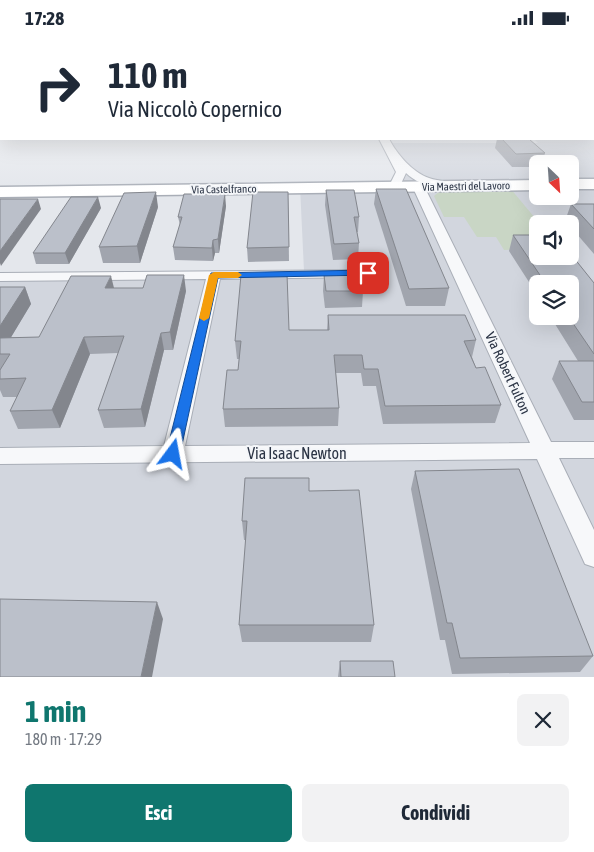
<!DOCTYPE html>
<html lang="it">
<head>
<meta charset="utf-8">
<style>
	:root { --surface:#fff; --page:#f2f2f3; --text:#1f2937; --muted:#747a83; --accent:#0f766e }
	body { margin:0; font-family:"Asap Condensed",sans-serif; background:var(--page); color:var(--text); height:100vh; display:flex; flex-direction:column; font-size:19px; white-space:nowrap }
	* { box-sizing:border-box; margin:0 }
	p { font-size:16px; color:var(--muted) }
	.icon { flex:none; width:28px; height:28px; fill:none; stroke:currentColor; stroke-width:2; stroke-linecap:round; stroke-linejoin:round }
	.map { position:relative; height:642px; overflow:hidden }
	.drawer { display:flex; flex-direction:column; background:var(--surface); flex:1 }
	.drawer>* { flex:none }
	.hud { position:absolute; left:0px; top:0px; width:595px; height:105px; box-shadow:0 5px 20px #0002; background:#fff; color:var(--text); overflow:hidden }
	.needle { width:32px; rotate:155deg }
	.buttons { position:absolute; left:529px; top:120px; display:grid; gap:10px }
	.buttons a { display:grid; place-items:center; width:50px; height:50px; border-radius:8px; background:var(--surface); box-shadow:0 5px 20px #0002; font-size:25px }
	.pin { position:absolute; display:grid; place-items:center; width:42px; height:42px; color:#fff; margin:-21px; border-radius:10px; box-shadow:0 2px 8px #0006 }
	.me { position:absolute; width:55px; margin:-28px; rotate:13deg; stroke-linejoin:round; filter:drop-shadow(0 0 4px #0008) }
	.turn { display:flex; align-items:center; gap:18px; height:105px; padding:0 25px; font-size:22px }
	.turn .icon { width:65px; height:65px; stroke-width:2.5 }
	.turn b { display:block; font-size:35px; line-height:42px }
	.round { display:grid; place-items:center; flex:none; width:52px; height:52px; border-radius:8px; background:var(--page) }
	.summary { display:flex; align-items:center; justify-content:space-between; height:85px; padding:0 25px }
	h1 { font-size:30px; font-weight:700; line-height:38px; color:var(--accent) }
	.action { display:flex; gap:10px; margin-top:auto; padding:10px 25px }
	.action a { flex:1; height:58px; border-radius:8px; background:var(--accent); color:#fff; font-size:20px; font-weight:700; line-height:58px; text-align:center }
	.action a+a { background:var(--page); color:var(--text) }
	.status { display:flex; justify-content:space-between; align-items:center; height:35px; padding:0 25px; background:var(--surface); direction:ltr }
	.status svg { height:14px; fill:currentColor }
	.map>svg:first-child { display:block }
</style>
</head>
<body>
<div class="status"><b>17:28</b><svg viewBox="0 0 49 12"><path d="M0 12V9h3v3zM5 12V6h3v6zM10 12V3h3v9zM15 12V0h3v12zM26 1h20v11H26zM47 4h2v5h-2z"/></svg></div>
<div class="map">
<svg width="594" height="642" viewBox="0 0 594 642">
	<rect width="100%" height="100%" fill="#e4e7ec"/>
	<path fill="#d2d6de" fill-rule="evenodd" d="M594,88V642H0V242L304,236L300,151L398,149L390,115L386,108H538L534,104H594ZM538,129H570V161H538ZM538,189H570V221H538ZM538,249H570V281H538Z"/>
	<polygon fill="#c9d6c5" points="510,153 540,189 538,189 537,213 504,215 496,202 477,202 464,182 444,182 434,161 441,155"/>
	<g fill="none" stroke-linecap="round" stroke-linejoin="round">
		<defs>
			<g id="street">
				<path d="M379,104H389C397,119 412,137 429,143C434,145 440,145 445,147L447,149L445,151C432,154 415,147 406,138L399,153H391L389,151L396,137Z"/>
				<polygon points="420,152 426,155 551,407 594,407 594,423 559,423 594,495 594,532 585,529 537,424 0,429 0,413 164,411 206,244 0,246 0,238 373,235 375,238 373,241 368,242 220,244 185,411 530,408 414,155"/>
			</g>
			<g id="secondary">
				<rect x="570" y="144" width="24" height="10"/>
				<polygon points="538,145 538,155 0,162 0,152"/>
			</g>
		</defs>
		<use href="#street" stroke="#a9aeb7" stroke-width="2"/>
		<use href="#secondary" stroke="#a9aeb7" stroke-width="3"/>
		<use href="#street" fill="#f7f8fa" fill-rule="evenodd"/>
		<use href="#secondary" fill="#fff" fill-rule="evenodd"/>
	</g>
	<g fill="#a1a5ae">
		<polygon points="497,104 529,104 545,118 542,129 538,129 538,132 512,132 495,113"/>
		<polygon points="376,154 449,253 445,271 406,271 374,169"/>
		<polygon points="326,155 359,182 358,197 357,197 359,208 358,224 333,225 325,170"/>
		<polygon points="288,157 289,226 248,227 247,213"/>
		<polygon points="571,169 594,169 594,219 570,191 570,189 568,189 565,186"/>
		<polygon points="226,171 219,218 215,218 213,226 175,225 173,212 180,190 178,182"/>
		<polygon points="158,172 140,228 103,228 99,212"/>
		<polygon points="101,173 69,229 36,229 33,218"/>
		<polygon points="513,200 594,248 594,385 574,385 552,344 559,326 578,326 550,281 570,281 570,249 538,249 538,261 509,216"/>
		<polygon points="324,240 363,256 362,272 325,273 323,256"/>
		<polygon points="0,252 25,252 31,269 11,302 39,302 114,253 186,256 173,315 164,315 145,392 104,393 98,375 118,318 90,319 60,393 18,394 10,376 17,362 3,362 0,355"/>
		<polygon points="328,280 476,305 472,322 476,333 501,370 495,388 383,389 376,351 363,351 361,338 336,338 339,373 338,391 225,392 223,374 238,335 239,324 237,324 235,306 289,295 327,295"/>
		<polygon points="415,436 593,621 580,637 452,639 445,605 440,605 411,454"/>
		<polygon points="309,456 374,590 371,607 242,607 239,590 246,505 244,505 242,486"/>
		<polygon points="340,626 395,642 338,642"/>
	</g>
	<g fill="#83868d">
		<polygon points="156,157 158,172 140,228 137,211"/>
		<polygon points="225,159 226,171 219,218 218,204"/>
		<polygon points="98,162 101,173 69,229 65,218"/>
		<polygon points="38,164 41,174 1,231 0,228 0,216"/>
		<polygon points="213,205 215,218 213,226 212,213"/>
		<polygon points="184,240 186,256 173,315 170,297"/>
		<polygon points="111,241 115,257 105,253"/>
		<polygon points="25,252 31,269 1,319 0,319 0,291"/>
		<polygon points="161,298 164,315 145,392 141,374"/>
		<polygon points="84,302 90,319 60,393 52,375"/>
		<polygon points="157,567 163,584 152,642 141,642"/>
	</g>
	<g fill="#bbc0ca" stroke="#83868d">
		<polygon points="502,104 529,104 545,118 516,119"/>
		<polygon points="376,154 406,154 449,253 409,254"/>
		<polygon points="326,155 354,155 359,182 354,182 359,208 334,209"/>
		<polygon points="156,157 137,211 99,212 124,158"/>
		<polygon points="253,157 288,157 289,212 247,213"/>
		<polygon points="184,159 225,159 218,204 213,205 212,213 173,212 182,182 178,182"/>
		<polygon points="71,162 98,162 65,218 33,218"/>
		<polygon points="0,164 38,164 0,216"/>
		<polygon points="571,169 594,169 594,194"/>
		<polygon points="513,200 538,200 538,221 570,221 570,218 594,248 594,319 568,281 570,281 570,249 546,249"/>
		<polygon points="287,239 289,295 329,295 328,280 465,280 476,305 464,306 476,333 485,332 501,370 385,371 378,334 364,334 362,320 334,320 339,373 223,374 227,335 238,335 241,306 235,306 241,240"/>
		<polygon points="360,239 363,256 326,256 324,240"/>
		<polygon points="147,240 184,240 170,297 161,298 141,374 98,375 124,301 84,302 52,375 10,376 26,343 0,344 0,335 10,319 0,319 0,303 39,302 71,241 111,241 105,253 143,253"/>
		<polygon points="0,252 25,252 0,291"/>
		<polygon points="559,326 594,326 594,367 582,367"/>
		<polygon points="519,434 593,621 460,623 452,588 447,588 415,436"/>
		<polygon points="245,443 309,443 309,456 359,455 374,590 239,590 247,486 242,486"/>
		<polygon points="0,564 157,567 141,642 0,642"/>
		<polygon points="340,626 393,626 395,642 341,642"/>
	</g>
	<linearGradient id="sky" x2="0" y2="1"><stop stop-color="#8bb4dd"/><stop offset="0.43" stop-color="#f3f4f6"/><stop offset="1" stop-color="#f3f4f6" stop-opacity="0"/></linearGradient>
	<rect width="594" height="158" fill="url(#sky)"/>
	<polygon fill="#1a73e8" stroke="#114b97" points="368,235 371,236 371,240 218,243 180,419 178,422 173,424 168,422 166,419 211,238"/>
	<polygon fill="#f59e0b" points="214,237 238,237 242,240 238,243 218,243 209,283 204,286 199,283 209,240"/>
	<g text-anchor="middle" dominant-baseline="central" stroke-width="4" stroke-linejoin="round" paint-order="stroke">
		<g font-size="11" fill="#2b3445" stroke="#f4f6f9">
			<text transform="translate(466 151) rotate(-1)">Via Maestri del Lavoro</text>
			<text transform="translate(224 154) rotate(-1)">Via Castelfranco</text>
		</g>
		<g font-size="14" fill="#2b3445" stroke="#f4f6f9">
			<text transform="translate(508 338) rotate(65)">Via Robert Fulton</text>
		</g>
		<g font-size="16" fill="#2b3445" stroke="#f4f6f9">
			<text x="297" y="418">Via Isaac Newton</text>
		</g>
	</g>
</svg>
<div class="buttons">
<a><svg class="needle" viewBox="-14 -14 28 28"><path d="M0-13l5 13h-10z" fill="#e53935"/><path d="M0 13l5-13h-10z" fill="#747a83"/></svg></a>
<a><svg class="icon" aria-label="sound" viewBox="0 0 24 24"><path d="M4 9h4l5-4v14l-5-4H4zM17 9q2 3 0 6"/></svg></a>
<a><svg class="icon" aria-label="layers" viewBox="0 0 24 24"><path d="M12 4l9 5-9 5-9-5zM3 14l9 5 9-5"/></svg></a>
</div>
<div class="pin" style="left:368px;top:238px;background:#d93025"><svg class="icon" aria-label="arrive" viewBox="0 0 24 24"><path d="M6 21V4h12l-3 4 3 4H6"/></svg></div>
<svg class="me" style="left:173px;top:419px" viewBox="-20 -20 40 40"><path d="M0-17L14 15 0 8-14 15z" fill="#1a73e8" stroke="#fff" stroke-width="4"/></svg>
<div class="hud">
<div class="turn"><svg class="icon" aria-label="right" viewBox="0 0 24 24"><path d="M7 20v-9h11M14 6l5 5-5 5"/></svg><div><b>110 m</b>Via Niccolò Copernico</div></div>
</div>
</div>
<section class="drawer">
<div class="summary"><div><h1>1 min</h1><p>180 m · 17:29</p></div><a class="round"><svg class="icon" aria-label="close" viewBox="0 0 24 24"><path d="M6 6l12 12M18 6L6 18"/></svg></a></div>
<div class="action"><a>Esci</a><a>Condividi</a></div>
</section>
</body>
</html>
